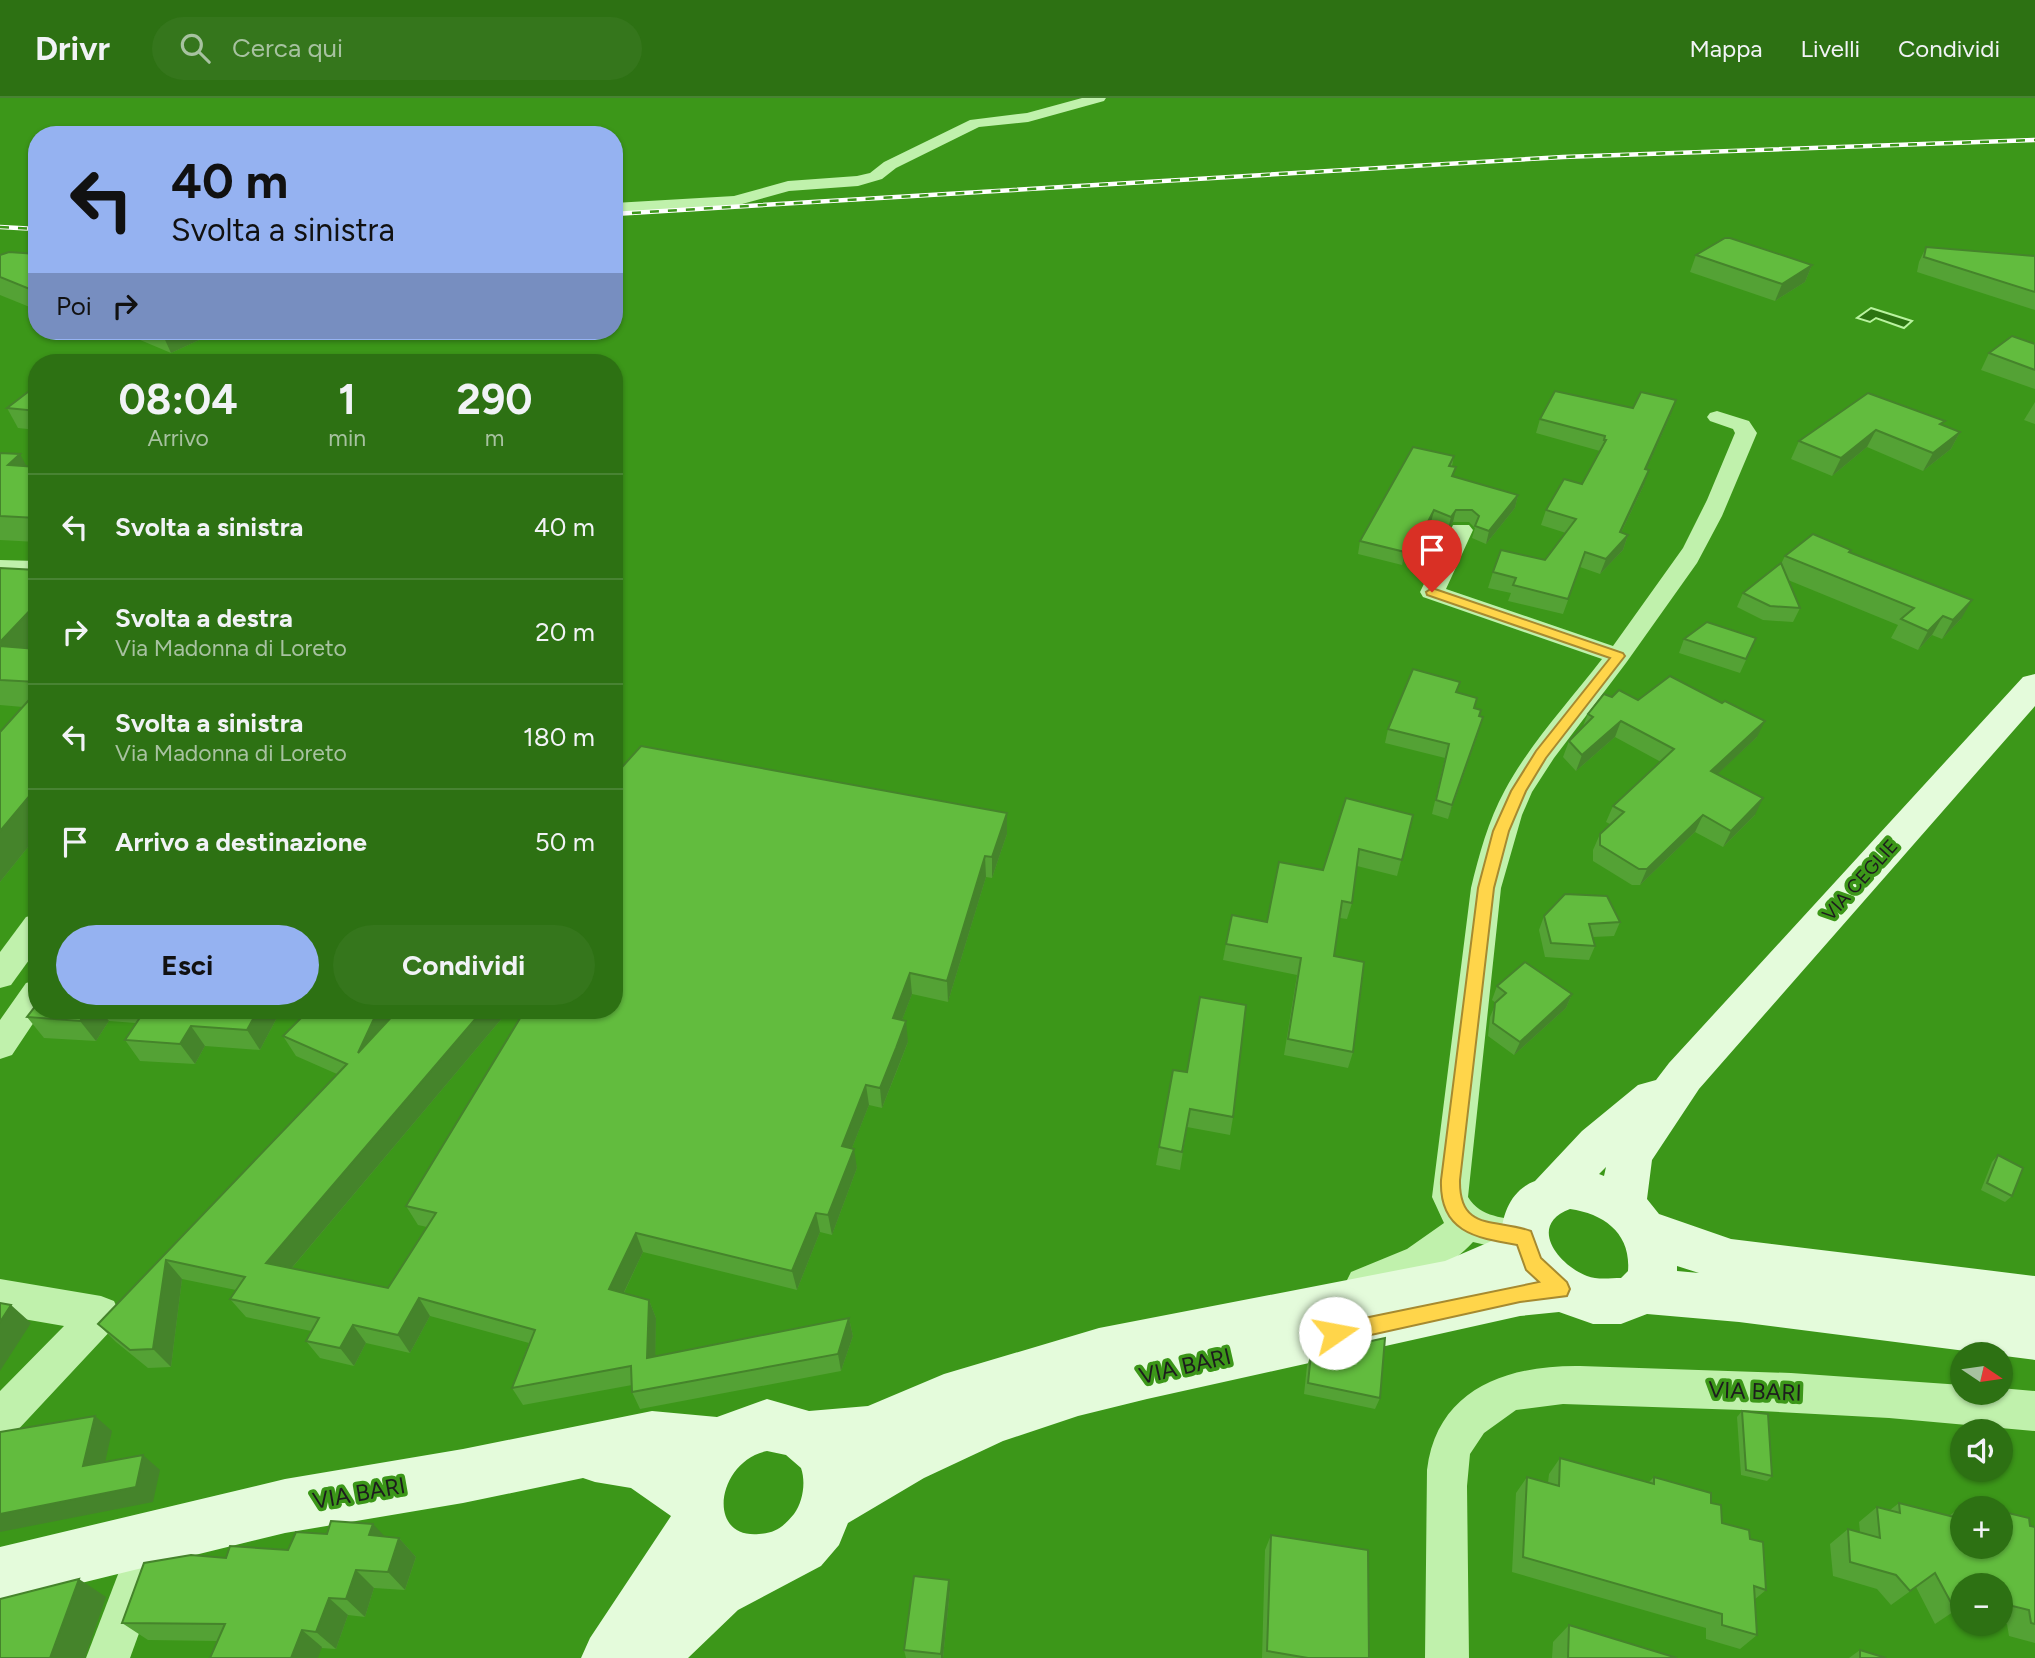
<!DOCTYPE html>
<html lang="it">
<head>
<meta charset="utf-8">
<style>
	:root { --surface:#2d7113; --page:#35761c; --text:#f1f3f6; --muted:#a7c2a0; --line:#488333; --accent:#95b2f1 }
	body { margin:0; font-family:Figtree,sans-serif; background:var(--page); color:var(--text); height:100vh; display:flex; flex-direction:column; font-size:26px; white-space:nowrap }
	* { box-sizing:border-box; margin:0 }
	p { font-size:23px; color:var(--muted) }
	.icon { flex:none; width:38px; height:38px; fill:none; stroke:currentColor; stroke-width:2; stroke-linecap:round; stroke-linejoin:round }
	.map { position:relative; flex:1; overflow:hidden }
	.side { position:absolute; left:28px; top:256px; width:595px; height:665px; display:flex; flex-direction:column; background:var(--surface); border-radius:28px; box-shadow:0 2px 5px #0004 }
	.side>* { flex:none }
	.guide { position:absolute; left:28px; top:28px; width:595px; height:214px; border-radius:28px; box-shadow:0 2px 5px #0004; background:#95b2f1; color:#111; overflow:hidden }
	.needle { width:46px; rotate:103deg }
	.buttons { position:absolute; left:1950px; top:1244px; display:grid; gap:14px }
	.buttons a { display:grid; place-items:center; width:63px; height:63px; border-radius:50%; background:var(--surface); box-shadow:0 2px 5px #0004; font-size:35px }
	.pin { position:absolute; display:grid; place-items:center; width:60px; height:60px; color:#fff; margin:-72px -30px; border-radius:50% 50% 50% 0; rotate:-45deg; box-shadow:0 0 7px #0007 }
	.pin .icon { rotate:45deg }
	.me { position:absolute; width:77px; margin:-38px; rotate:78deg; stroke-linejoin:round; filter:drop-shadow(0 0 5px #0008) }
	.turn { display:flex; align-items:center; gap:24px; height:147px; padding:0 28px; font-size:32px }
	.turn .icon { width:91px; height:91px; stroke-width:2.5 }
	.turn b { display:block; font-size:49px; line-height:60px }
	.then { display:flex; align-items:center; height:66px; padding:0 28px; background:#0003; gap:14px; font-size:26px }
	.eta { display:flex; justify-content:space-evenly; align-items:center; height:119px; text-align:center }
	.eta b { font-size:42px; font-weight:700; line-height:49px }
	.button { display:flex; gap:14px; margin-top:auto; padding:14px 28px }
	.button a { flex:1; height:80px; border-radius:42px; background:var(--accent); color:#111; font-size:28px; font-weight:700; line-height:80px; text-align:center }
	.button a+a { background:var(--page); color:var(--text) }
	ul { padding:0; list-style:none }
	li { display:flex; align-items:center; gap:21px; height:105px; padding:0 28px; border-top:2px solid var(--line) }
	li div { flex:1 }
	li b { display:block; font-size:26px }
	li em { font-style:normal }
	header { display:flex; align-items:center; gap:42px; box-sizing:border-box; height:98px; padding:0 35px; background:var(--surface); border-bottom:2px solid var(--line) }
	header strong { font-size:33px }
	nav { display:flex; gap:38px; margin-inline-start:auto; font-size:24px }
	.search { width:490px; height:63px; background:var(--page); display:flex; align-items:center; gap:18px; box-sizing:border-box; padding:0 24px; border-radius:38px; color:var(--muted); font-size:26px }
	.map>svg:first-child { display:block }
</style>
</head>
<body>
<header>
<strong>Drivr</strong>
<div class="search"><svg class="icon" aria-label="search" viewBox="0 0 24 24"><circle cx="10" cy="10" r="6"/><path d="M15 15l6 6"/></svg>Cerca qui</div>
<nav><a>Mappa</a><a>Livelli</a><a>Condividi</a></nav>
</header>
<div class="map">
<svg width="2035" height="1560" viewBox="0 0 2035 1560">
	<rect width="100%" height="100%" fill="#3c9719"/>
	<polygon fill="#2c7411" stroke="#b9f39f" stroke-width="2" points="1871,210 1912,223 1904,230 1876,220 1870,224 1857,220"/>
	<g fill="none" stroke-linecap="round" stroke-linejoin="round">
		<g fill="#c0f1ac" fill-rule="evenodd">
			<polygon points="1082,0 1106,0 1104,3 1028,24 979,29 896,70 882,81 858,88 789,93 735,108 614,115 614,105 734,98 788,83 857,78 870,75 884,64 970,22 1027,15"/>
			<path d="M1717,313L1749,323L1757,335L1722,418L1697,465L1626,565L1554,660L1532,694L1522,717L1501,790L1468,1099C1483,1124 1513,1118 1537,1127L1542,1139L1537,1151L1524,1156L1473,1144C1445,1175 1402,1189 1364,1203L1351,1198L1345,1186L1351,1174L1407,1151L1444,1125L1432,1099L1471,790C1479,757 1488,723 1505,692C1531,644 1569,604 1602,561L1423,499L1420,494L1453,427H1469L1473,432L1446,491L1613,548L1683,450L1707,402L1735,335L1733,331L1710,323L1707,319L1710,315Z"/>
			<polygon points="0,462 37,463 37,477 0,476"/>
			<polygon points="37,816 37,851 11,887 0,890 0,854 26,819"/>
			<polygon points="37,882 37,912 42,912 12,957 0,961 0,922 26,885"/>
			<polygon points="0,1181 101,1198 114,1203 120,1216 114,1229 14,1336 0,1342 0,1293 64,1228 0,1217"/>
			<path d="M1580,1268L1791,1275L1962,1287V1295H2000V1290L2035,1293V1333L1889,1320L1742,1312L1563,1306L1516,1312L1484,1335L1470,1356L1467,1388L1469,1560H1425L1427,1372C1437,1290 1508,1267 1580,1268Z"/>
			<polygon points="153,1418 168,1424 174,1439 130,1560 86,1560 138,1424"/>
		</g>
		<path fill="#e4fbdb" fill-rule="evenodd" d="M2035,576V608L1699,991L1652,1062L1647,1101L1659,1116L1731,1141L2035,1178V1262L1739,1224L1647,1216L1621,1226H1593L1559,1214L1520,1218L1147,1301L1078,1318L1003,1343L924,1380L848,1425L839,1447L821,1468L738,1512L688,1560H581L590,1540L671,1418L631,1390L595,1384L583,1380L463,1405L285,1435L0,1505V1449L285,1381L463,1351L652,1313L717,1319L767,1301L809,1313L868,1308L944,1276L1099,1230L1445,1163L1501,1139C1502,1116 1511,1092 1535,1083L1582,1033L1638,987L1656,982L1669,965L2023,579ZM1606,1069L1604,1078L1599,1076ZM1570,1111C1605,1116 1631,1136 1628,1173L1621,1180C1610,1180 1597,1182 1587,1178C1558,1167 1527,1127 1570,1111ZM1677,1168L1699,1175L1677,1173ZM767,1353L786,1357L801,1370C806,1384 803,1404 794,1416C783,1429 776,1435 759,1436C705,1441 717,1363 767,1353Z"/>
		<defs>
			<g id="rail">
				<polyline points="614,116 1563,59 2035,42"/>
				<polyline points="0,129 37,131"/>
			</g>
		</defs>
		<use href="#rail" stroke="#fff" stroke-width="4.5"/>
		<use href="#rail" stroke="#3c9719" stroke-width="2.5" stroke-dasharray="9" stroke-linecap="butt"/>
	</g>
	<g fill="#54a235">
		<polygon points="1926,149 2035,158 2035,212 1917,174 1919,164"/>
		<polygon points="37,156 37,212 0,197 0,157"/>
		<polygon points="1696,157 1812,167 1805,184 1775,203 1690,174"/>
		<polygon points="119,233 219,233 171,255"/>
		<polygon points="2035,246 2035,291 1981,272 1989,255"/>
		<polygon points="37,287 37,332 18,330 7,310"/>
		<polygon points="1868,295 1943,327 1960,334 1951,351 1923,373 1867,349 1832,378 1791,361 1799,343"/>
		<polygon points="2035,304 2035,326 2024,322"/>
		<polygon points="1633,310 1671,316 1646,372 1644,387 1621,435 1628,437 1623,452 1600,476 1580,469 1563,516 1508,503 1511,495 1488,490 1493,474 1545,462 1566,435 1541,427 1546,412 1582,386 1600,353 1536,335 1540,321"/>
		<polygon points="0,355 27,368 37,369 37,444 0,442"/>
		<polygon points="1454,358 1452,368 1453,378 1518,397 1515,410 1486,446 1472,440 1475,430 1469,424 1453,424 1448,431 1431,425 1414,457 1408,456 1402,467 1358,456 1360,443"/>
		<polygon points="1850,454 1961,521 1942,541 1932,537 1918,552 1891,540 1898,527 1788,482 1800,510 1793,524 1763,522 1737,509 1743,495 1781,466 1785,458"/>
		<polygon points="0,470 35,551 37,551 37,738 0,784 0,634 23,609 0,607"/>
		<polygon points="1756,540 1740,575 1679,555 1684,541"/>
		<polygon points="1457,594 1474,610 1479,618 1479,633 1448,721 1432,716 1445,660 1385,645 1388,631"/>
		<polygon points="1612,599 1638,602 1757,639 1717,676 1755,717 1723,749 1695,734 1640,787 1632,787 1593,763 1593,752 1600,736 1610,726 1606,724 1613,708 1661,664 1615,639 1576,673 1563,659 1569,643 1583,628 1588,616"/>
		<polygon points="1413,717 1397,778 1357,768 1352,805 1347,821 1340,820 1334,858 1353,954 1348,970 1284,957 1297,877 1223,862 1226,846 1267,824 1323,772"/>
		<polygon points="1007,736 992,780 986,779 948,904 912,896 902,922 908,944 898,970 882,1010 869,1007 852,1050 857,1070 832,1137 820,1134 797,1192 643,1154 624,1195 649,1202 656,1220 655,1258 849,1220 853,1238 841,1273 640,1311 632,1294 632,1287 523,1307 512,1290 529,1245 430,1218 410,1255 366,1245 354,1268 320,1260 306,1243 311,1233 246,1219 230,1201 236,1192 182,1181 171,1269 148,1270 116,1244 98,1226 337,976 296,958 283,938 398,912 509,912 292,1170 388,1190 427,1129 418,1127 406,1108"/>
		<polygon points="1544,818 1620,824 1614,838 1593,839 1595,848 1589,862 1545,859 1539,832"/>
		<polygon points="1497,888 1572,896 1566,910 1514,957 1488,938 1490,919 1496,905 1492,902"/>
		<polygon points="37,912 281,912 260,952 205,948 195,966 140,963 125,942 136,925 109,923 96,943 44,940 27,919"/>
		<polygon points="1173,972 1233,1019 1230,1037 1187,1029 1180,1072 1156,1067"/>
		<polygon points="1998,1057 2012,1098 2005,1104 1981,1092 1992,1064"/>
		<polygon points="1311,1256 1380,1300 1375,1311 1304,1296 1307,1268"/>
		<polygon points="1742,1313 1772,1378 1767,1383 1741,1377 1737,1319"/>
		<polygon points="1560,1360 1649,1384 1654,1379 1711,1405 1722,1425 1750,1441 1766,1492 1754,1502 1757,1537 1740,1551 1706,1541 1706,1530 1512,1474 1516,1395 1527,1379 1548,1385 1549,1376"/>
		<polygon points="1967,1404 1991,1410 1962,1410 1962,1449 2030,1428 2035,1429 2035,1545 2009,1538 2007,1526 2000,1524 2000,1488 1962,1488 1962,1514 1956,1512 1935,1526 1916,1489 1891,1507 1877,1491 1833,1478 1830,1446 1848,1431 1860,1434 1859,1424 1877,1409 1890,1412 1899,1405 1949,1418"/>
		<polygon points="327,1436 399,1440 416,1459 405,1492 374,1490 365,1519 348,1517 336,1551 217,1543 148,1542 122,1525 226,1460 288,1452"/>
		<polygon points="1271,1437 1369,1560 1262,1560 1265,1452"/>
		<polygon points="950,1492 943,1560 906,1560 904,1552"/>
		<polygon points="1569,1527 1677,1560 1552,1560 1553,1544"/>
		<polygon points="1860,1552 1886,1560 1849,1560"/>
	</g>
	<g fill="#45842b">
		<polygon points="1812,167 1805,184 1775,203 1782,186"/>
		<polygon points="161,233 219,233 171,255"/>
		<polygon points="1676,302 1671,316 1640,386 1645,371"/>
		<polygon points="1876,332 1867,349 1832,378 1841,360"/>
		<polygon points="1960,334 1951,351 1923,373 1933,355"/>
		<polygon points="20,356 33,380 8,367"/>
		<polygon points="1649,372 1644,387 1614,449 1620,434"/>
		<polygon points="1518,397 1515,410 1486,446 1489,433"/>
		<polygon points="1434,412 1431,425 1414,457 1417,445"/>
		<polygon points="1456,412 1453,424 1448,431 1451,419"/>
		<polygon points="1628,437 1623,452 1600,476 1606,461"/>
		<polygon points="1411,443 1408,456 1402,467 1405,454"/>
		<polygon points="1972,502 1961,521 1942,541 1953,522"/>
		<polygon points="37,505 37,549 13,575 0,554 0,544"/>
		<polygon points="1943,518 1932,537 1918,552 1928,533"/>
		<polygon points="1483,619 1479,633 1448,721 1452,707"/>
		<polygon points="1621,623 1615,639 1576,673 1582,657"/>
		<polygon points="1765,623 1757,639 1704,689 1711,673"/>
		<polygon points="37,689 37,738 0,784 0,733"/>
		<polygon points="1763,700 1755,717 1723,749 1731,733"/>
		<polygon points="1007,715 1007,736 992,780 992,759"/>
		<polygon points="1703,717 1695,734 1640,787 1647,771"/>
		<polygon points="985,758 986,779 948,904 947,883"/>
		<polygon points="910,875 912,896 895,941 893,920"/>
		<polygon points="1572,896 1566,910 1514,957 1520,944"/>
		<polygon points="88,912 100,912 109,923 96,943 80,923"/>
		<polygon points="258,912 281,912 260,952 247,932"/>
		<polygon points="378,912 398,912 358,955"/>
		<polygon points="483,912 509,912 280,1184 266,1165"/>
		<polygon points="906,923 908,944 882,1010 880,990"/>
		<polygon points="191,928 205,948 195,966 180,946"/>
		<polygon points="866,987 869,1007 845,1068 842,1048"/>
		<polygon points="854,1051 857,1070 832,1137 828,1117"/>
		<polygon points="816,1115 820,1134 797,1192 792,1173"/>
		<polygon points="636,1135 643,1154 617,1209 609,1191"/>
		<polygon points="166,1162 182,1181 171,1269 153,1251"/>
		<polygon points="419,1200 430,1218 410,1255 398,1237"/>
		<polygon points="649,1202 656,1220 655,1277 647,1260"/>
		<polygon points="11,1207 31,1225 0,1273 0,1224"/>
		<polygon points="849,1220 853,1238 841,1273 838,1256"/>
		<polygon points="353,1227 366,1245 354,1268 340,1250"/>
		<polygon points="95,1318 112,1333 101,1383 83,1368"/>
		<polygon points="143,1357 160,1372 153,1404 0,1434 0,1416"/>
		<polygon points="373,1426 391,1445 369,1437"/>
		<polygon points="399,1440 416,1459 405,1492 388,1474"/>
		<polygon points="356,1472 374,1490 365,1519 346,1501"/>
		<polygon points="79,1481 106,1499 85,1560 50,1560"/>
		<polygon points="949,1482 950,1492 943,1560 941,1560 941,1556"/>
		<polygon points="329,1500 348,1517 336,1551 316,1534"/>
		<polygon points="302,1532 322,1549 318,1560 291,1560"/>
	</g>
	<g fill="#62bc3e" stroke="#45842b" stroke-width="2">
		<polygon points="1725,140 1730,140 1812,167 1782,186 1696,157"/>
		<polygon points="1926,149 2035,158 2035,194 1924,159"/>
		<polygon points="9,154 37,156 37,194 0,179 0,157"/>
		<polygon points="2012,238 2035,246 2035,272 1989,255"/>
		<polygon points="37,287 37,313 7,310"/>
		<polygon points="1555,293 1633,310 1641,294 1676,302 1645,371 1649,372 1620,434 1628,437 1606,461 1585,454 1568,501 1513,487 1516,480 1493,474 1501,452 1545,462 1576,421 1546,412 1564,381 1582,386 1606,342 1604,342 1605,338 1540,321"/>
		<polygon points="1868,295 1945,323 1940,326 1960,334 1933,355 1876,332 1841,360 1799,343"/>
		<polygon points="1413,349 1454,358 1449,368 1456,369 1452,378 1518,397 1489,433 1475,428 1479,418 1472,412 1456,412 1451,419 1434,412 1417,445 1411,443 1405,454 1360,443"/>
		<polygon points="0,355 20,356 8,367 37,369 37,420 0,418"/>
		<polygon points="1813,436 1851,452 1849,454 1972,502 1953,522 1943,518 1928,533 1901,521 1914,510 1785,458"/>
		<polygon points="1781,465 1800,510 1770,508 1743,495"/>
		<polygon points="0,470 37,472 37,505 0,544"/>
		<polygon points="1707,524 1756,540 1746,561 1684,541"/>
		<polygon points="0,548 37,551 37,584 0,582"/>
		<polygon points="1413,571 1460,584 1456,594 1477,600 1474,610 1481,612 1479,618 1483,619 1452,707 1436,702 1449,646 1388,631"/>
		<polygon points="1670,578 1722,605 1725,603 1765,623 1711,673 1763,700 1731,733 1703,717 1647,771 1639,771 1600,747 1600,736 1624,714 1613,708 1674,651 1621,623 1582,657 1569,643 1593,619 1588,616 1604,596 1612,599 1619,592 1638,602"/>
		<polygon points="37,593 37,689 0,733 0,634"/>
		<polygon points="641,648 1007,715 992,759 985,758 947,883 910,875 893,920 906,923 896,950 880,990 866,987 842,1048 854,1051 828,1117 816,1115 792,1173 636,1135 609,1191 649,1202 647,1260 849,1220 838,1256 632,1294 631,1268 512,1290 535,1232 419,1200 398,1237 353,1227 340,1250 306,1243 319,1220 230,1201 245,1179 166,1162 153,1251 130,1252 98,1226 347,966 283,938 309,912 378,912 358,955 398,912 483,912 266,1165 388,1190 436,1115 406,1108 525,912 614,912 614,678"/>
		<polygon points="1346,700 1413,717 1402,762 1359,751 1352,805 1342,803 1334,858 1364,864 1353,954 1288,941 1301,860 1226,846 1232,817 1267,824 1279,764 1323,772"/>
		<polygon points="1565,796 1607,798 1620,824 1589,826 1595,848 1551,845 1544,818"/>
		<polygon points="1525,864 1572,896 1520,944 1493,925 1495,905 1506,895 1497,888"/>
		<polygon points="1200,899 1246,907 1233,1019 1190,1011 1182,1054 1159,1049 1173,972 1187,974"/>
		<polygon points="37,906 37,912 88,912 80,923 27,919"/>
		<polygon points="145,912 258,912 247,932 191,928 180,946 125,942"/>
		<polygon points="1998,1057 2023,1070 2012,1098 1987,1085"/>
		<polygon points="0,1205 11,1207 0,1224"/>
		<polygon points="1385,1240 1380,1300 1308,1285 1311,1256"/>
		<polygon points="1742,1313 1768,1316 1772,1378 1746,1372"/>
		<polygon points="95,1318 83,1368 143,1357 136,1389 0,1416 0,1334"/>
		<polygon points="1560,1360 1654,1386 1654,1379 1711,1395 1711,1405 1721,1407 1722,1425 1749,1432 1750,1441 1763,1444 1766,1492 1754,1488 1757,1537 1722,1527 1722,1516 1523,1459 1527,1379 1559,1388"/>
		<polygon points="1967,1404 1991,1410 1968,1410"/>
		<polygon points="1899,1405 1962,1421 1962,1449 2000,1449 2000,1413 2029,1420 2030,1428 2035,1429 2035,1526 2031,1525 2029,1512 2000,1505 2000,1488 1962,1488 1962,1506 1955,1512 1935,1475 1910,1493 1896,1477 1850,1464 1848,1431 1880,1440 1877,1409 1900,1415"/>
		<polygon points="331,1423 373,1426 369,1437 399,1440 388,1474 356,1472 346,1501 329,1500 316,1534 302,1532 291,1560 210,1560 225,1526 122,1525 144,1465 191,1457 226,1460 230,1448 288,1452 296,1434 327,1436"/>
		<polygon points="1271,1437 1368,1452 1369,1560 1308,1560 1267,1553"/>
		<polygon points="914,1478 949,1482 941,1556 904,1552"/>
		<polygon points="79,1481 50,1560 0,1560 0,1501"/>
		<polygon points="1569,1527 1677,1560 1568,1560"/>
		<polygon points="1860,1552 1886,1560 1860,1560"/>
	</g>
	<path fill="#ffd54a" stroke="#a68a30" stroke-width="2" d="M1432,490L1623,555L1625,558L1546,660L1526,693L1509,733L1494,790L1460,1082C1459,1134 1496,1120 1531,1133L1541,1160L1567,1184L1570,1191L1567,1198L1520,1204L1335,1245L1328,1242L1325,1235L1328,1228L1335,1226L1539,1184L1526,1172L1517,1147C1474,1140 1439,1133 1441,1082L1478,790L1493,733L1511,693L1536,653L1610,560L1427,497L1426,494Z"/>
	<g text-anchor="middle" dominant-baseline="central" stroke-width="7" stroke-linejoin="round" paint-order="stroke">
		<g font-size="19" fill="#1d1d1d" stroke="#3c9719">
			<text transform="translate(1860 782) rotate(-48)">VIA CEGLIE</text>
		</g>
		<g font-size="23" fill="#1d1d1d" stroke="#3c9719">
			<text transform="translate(1185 1268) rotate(-13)">VIA BARI</text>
			<text transform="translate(1755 1293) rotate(2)">VIA BARI</text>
			<text transform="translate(359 1395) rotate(-10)">VIA BARI</text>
		</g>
	</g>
</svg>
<div class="buttons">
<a><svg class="needle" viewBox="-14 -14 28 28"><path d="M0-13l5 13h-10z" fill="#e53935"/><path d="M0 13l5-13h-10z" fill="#a7c2a0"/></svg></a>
<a><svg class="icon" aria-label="sound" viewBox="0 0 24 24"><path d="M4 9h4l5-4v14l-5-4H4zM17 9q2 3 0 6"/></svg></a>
<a>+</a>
<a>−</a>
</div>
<div class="pin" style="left:1432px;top:494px;background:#d93025"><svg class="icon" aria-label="arrive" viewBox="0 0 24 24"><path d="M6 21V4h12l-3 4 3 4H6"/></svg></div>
<svg class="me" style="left:1335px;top:1235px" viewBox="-20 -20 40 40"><circle r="19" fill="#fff"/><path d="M0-13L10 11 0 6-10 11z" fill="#ffd54a"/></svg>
<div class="guide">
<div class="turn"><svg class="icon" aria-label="left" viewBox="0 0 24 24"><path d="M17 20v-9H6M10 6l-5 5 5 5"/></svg><div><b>40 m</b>Svolta a sinistra</div></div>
<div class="then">Poi<svg class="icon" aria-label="right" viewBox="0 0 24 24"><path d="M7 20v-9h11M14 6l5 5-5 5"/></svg></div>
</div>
<section class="side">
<div class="eta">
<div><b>08:04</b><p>Arrivo</p></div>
<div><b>1</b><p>min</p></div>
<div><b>290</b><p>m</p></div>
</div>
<ul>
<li><svg class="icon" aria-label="left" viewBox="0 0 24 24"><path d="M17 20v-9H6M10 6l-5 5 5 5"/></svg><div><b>Svolta a sinistra</b></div><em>40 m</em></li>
<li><svg class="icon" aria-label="right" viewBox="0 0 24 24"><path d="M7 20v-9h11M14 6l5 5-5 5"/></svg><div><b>Svolta a destra</b><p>Via Madonna di Loreto</p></div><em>20 m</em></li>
<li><svg class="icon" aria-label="left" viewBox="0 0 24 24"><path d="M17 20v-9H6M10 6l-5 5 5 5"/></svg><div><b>Svolta a sinistra</b><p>Via Madonna di Loreto</p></div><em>180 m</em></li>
<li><svg class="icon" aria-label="arrive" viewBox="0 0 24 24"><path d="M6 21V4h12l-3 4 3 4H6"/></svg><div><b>Arrivo a destinazione</b></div><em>50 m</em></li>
</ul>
<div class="button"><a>Esci</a><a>Condividi</a></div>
</section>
</div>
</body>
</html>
